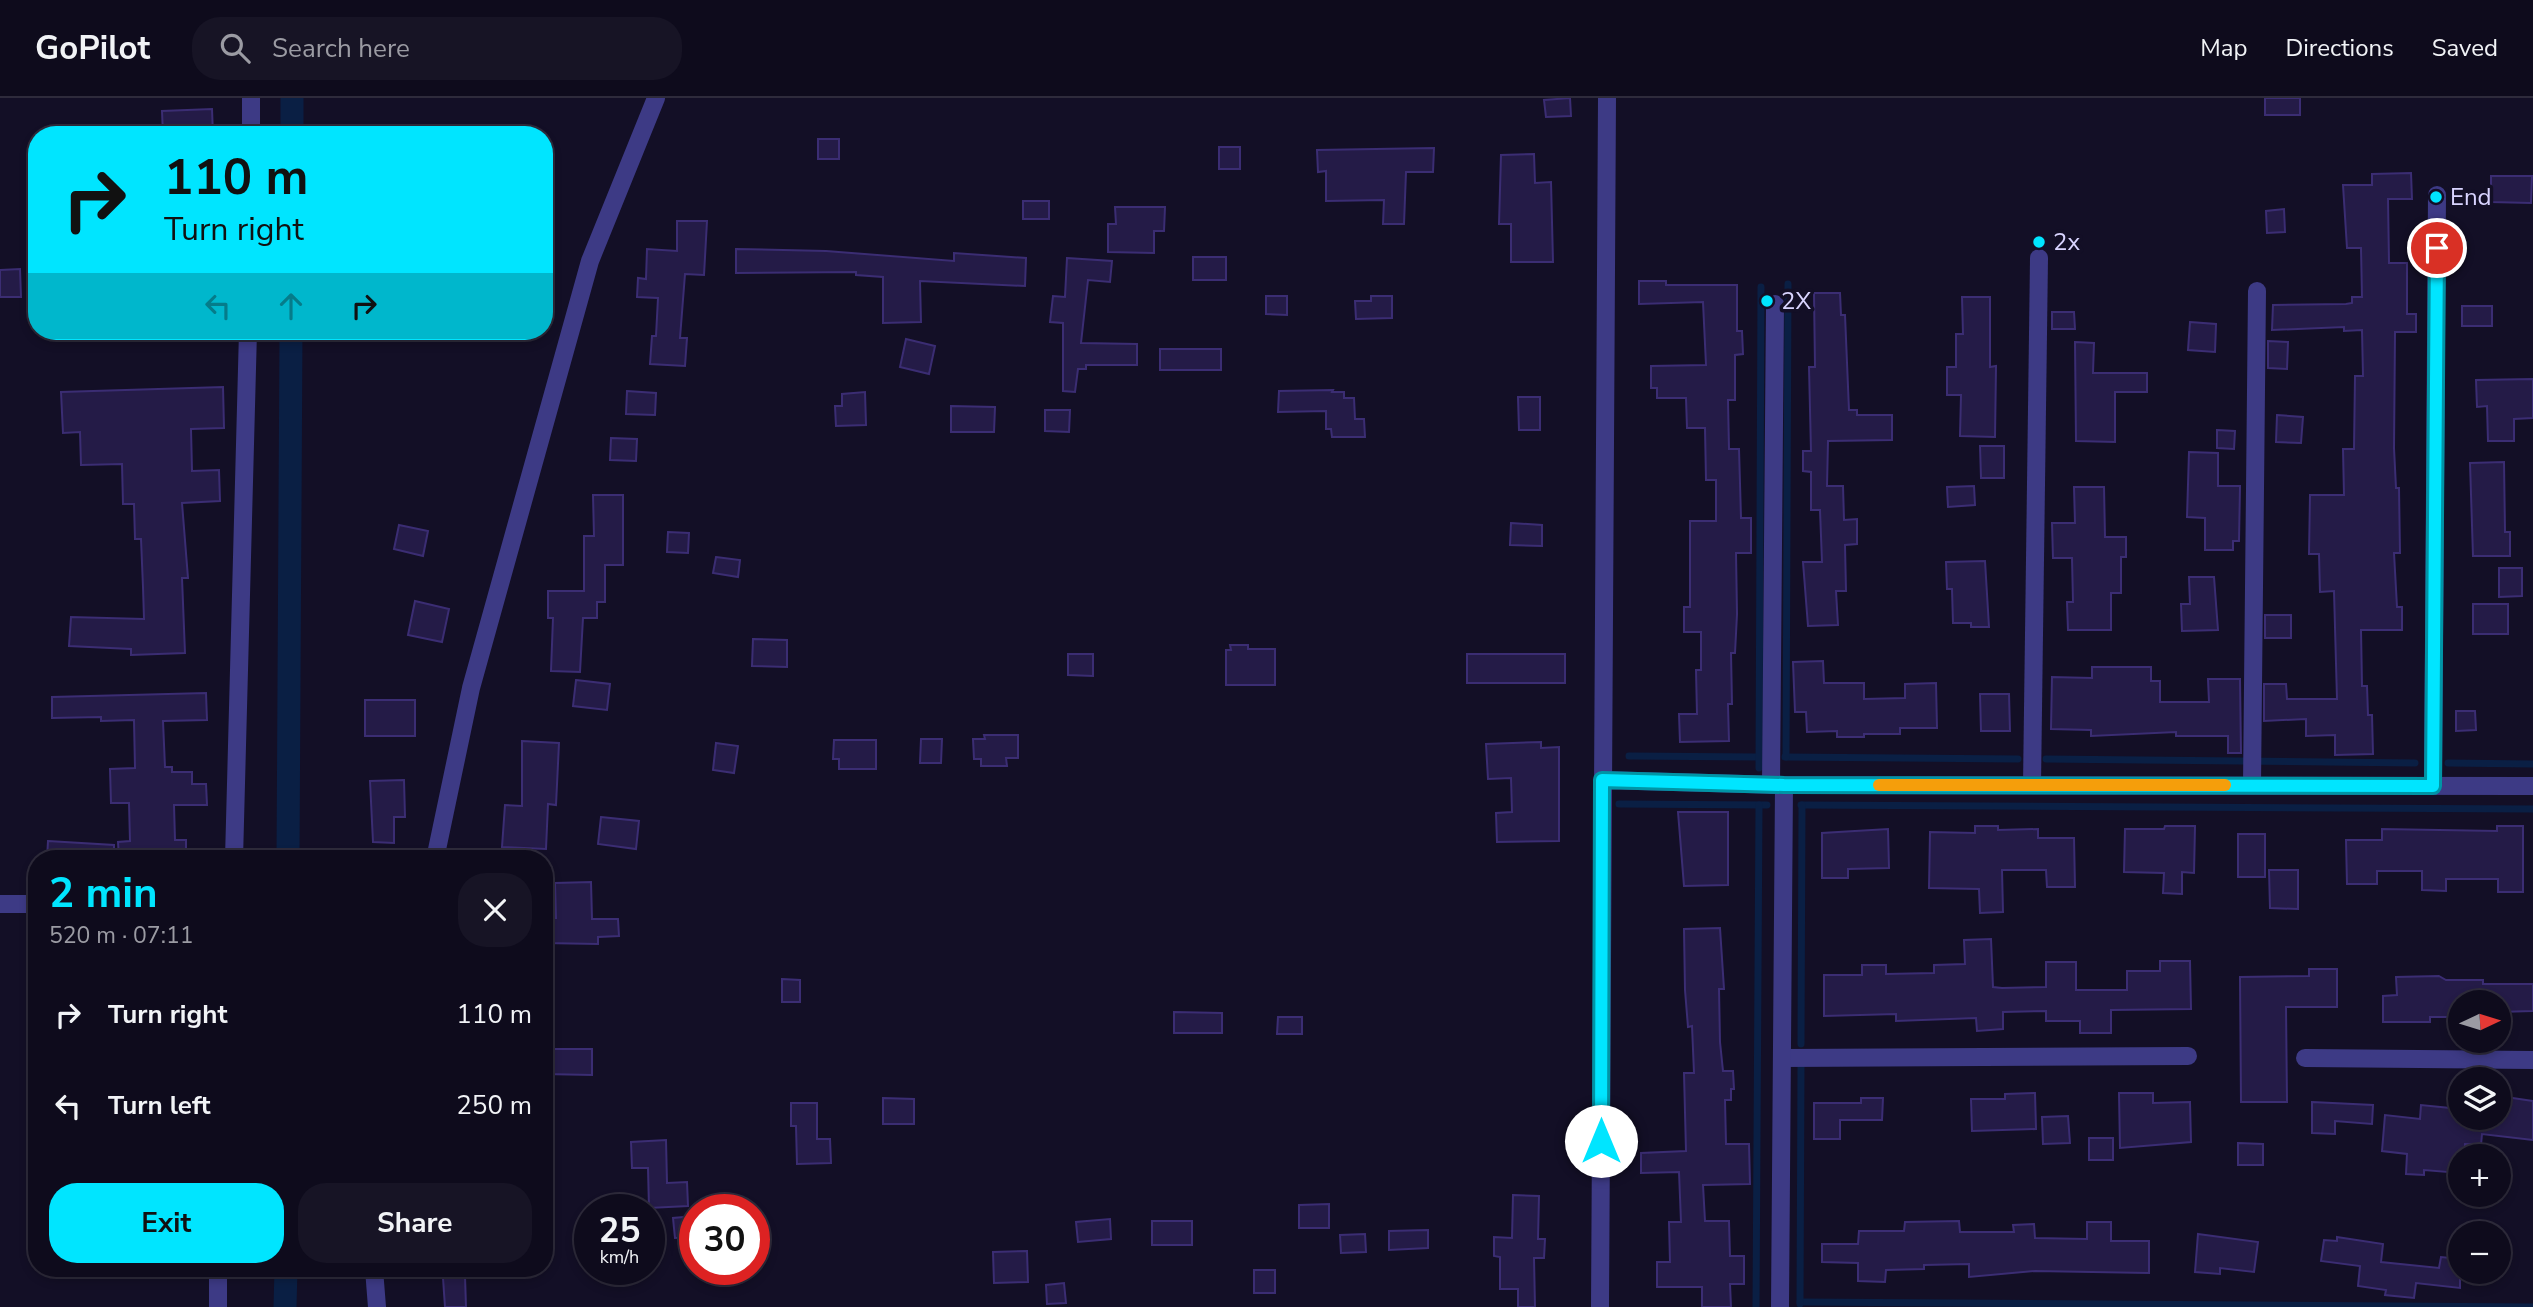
<!DOCTYPE html>
<html lang="en">
<head>
<meta charset="utf-8">
<style>
	:root { --surface:#0e0b1c; --page:#171425; --text:#f1f3f6; --muted:#9b9ba3; --line:#2e2b3b; --accent:#00e5ff }
	body { margin:0; font-family:"Nunito Sans",sans-serif; background:var(--page); color:var(--text); height:100vh; display:flex; flex-direction:column; font-size:26px; white-space:nowrap }
	* { box-sizing:border-box; margin:0 }
	p { font-size:23px; color:var(--muted) }
	.icon { flex:none; width:38px; height:38px; fill:none; stroke:currentColor; stroke-width:2; stroke-linecap:round; stroke-linejoin:round }
	.map { position:relative; flex:1; overflow:hidden }
	.panel { position:absolute; left:28px; top:752px; width:525px; height:427px; display:flex; flex-direction:column; background:var(--surface); border-radius:28px; box-shadow:0 4px 10px #0003,0 0 0 2px var(--line) }
	.panel>* { flex:none }
	.banner { position:absolute; left:28px; top:28px; width:525px; height:214px; border-radius:28px; box-shadow:0 4px 10px #0003,0 0 0 2px var(--line); background:#00e5ff; color:#111; overflow:hidden }
	.needle { width:46px; rotate:86deg }
	.controls { position:absolute; left:2448px; top:892px; display:grid; gap:14px }
	.controls a { display:grid; place-items:center; width:63px; height:63px; border-radius:50%; background:var(--surface); box-shadow:0 4px 10px #0003,0 0 0 2px var(--line); font-size:35px }
	.speed { position:absolute; left:574px; top:1096px; display:flex; gap:14px; font-size:35px; font-weight:700; text-align:center }
	.speed>* { display:grid; place-content:center; width:91px; height:91px; border-radius:50%; background:var(--surface); box-shadow:0 4px 10px #0003,0 0 0 2px var(--line); line-height:1 }
	.speed small { font-size:18px; font-weight:400 }
	.speed .limit { border:10px solid #d22; background:#fff; color:#111 }
	.pin { position:absolute; display:grid; place-items:center; width:60px; height:60px; color:#fff; margin:-30px; border:4px solid #fff; border-radius:50%; box-shadow:0 2px 7px #0007 }
	.me { position:absolute; width:77px; margin:-38px; rotate:0deg; stroke-linejoin:round; filter:drop-shadow(0 0 5px #0008) }
	.turn { display:flex; align-items:center; gap:24px; height:147px; padding:0 21px; font-size:32px }
	.turn .icon { width:91px; height:91px; stroke-width:2.5 }
	.turn b { display:block; font-size:49px; line-height:60px }
	.lanes { display:flex; align-items:center; height:66px; padding:0 21px; background:#0003; justify-content:center; gap:35px; direction:ltr }
	.lanes .off { opacity:.35 }
	.round { display:grid; place-items:center; flex:none; width:74px; height:74px; border-radius:28px; background:var(--page) }
	.head { display:flex; align-items:center; justify-content:space-between; height:119px; padding:0 21px }
	h1 { font-size:42px; font-weight:700; line-height:52px; color:var(--accent) }
	.button { display:flex; gap:14px; margin-top:auto; padding:14px 21px }
	.button a { flex:1; height:80px; border-radius:28px; background:var(--accent); color:#111; font-size:28px; font-weight:700; line-height:80px; text-align:center }
	.button a+a { background:var(--page); color:var(--text) }
	ul { padding:0; list-style:none }
	li { display:flex; align-items:center; gap:21px; height:91px; padding:0 21px }
	li div { flex:1 }
	li b { display:block; font-size:26px }
	li em { font-style:normal }
	header { display:flex; align-items:center; gap:42px; box-sizing:border-box; height:98px; padding:0 35px; background:var(--surface); border-bottom:2px solid var(--line) }
	header strong { font-size:33px }
	nav { display:flex; gap:38px; margin-inline-start:auto; font-size:24px }
	.search { width:490px; height:63px; background:var(--page); display:flex; align-items:center; gap:18px; box-sizing:border-box; padding:0 24px; border-radius:28px; color:var(--muted); font-size:26px }
	.map>svg:first-child { display:block }
</style>
</head>
<body>
<header>
<strong>GoPilot</strong>
<div class="search"><svg class="icon" aria-label="search" viewBox="0 0 24 24"><circle cx="10" cy="10" r="6"/><path d="M15 15l6 6"/></svg>Search here</div>
<nav><a>Map</a><a>Directions</a><a>Saved</a></nav>
</header>
<div class="map">
<svg width="2533" height="1209" viewBox="0 0 2533 1209">
	<rect width="100%" height="100%" fill="#130f26"/>
	<g fill="none" stroke-linecap="round" stroke-linejoin="round">
		<g stroke="#0a1f44" stroke-width="7">
			<polyline points="1629,658 1758,659"/>
			<polyline points="1785,659 2018,661"/>
			<polyline points="1786,659 1788,186"/>
			<polyline points="2046,661 2415,665"/>
			<polyline points="2448,665 2533,666"/>
			<polyline points="1759,670 1761,189"/>
			<polyline points="1619,706 1767,707"/>
			<polyline points="1801,707 2533,711"/>
			<polyline points="1801,946 1802,707"/>
			<polyline points="1800,1204 2533,1209"/>
			<polyline points="1800,1206 1801,969"/>
			<polyline points="1756,1209 1759,707"/>
		</g>
		<g stroke="#0a1f44" stroke-width="23">
			<polyline points="292,37 292,0"/>
			<polyline points="288,761 291,233"/>
			<polyline points="285,1209 286,1171"/>
		</g>
	</g>
	<g fill="#241b47" stroke="#3b2d73" stroke-width="2">
		<polygon points="1570,0 1571,18 1546,19 1544,2"/>
		<rect x="2265" y="0" width="35" height="17"/>
		<polygon points="212,11 213,37 163,37 162,13"/>
		<rect x="818" y="41" width="21" height="20"/>
		<rect x="1219" y="49" width="21" height="22"/>
		<polygon points="1434,50 1433,74 1406,74 1404,126 1383,126 1384,102 1326,103 1326,73 1318,74 1317,52"/>
		<polygon points="1534,56 1535,85 1551,84 1553,164 1511,164 1511,126 1499,126 1501,57"/>
		<polygon points="2411,75 2412,101 2388,101 2389,165 2407,165 2407,216 2416,216 2416,234 2395,234 2394,350 2396,390 2399,390 2400,455 2394,455 2397,509 2402,509 2402,532 2361,532 2362,588 2367,588 2368,617 2372,617 2373,656 2335,657 2335,637 2306,638 2306,621 2264,623 2264,586 2286,586 2287,601 2337,601 2334,493 2320,494 2319,456 2309,456 2310,397 2344,397 2343,351 2354,351 2355,278 2363,278 2362,232 2344,233 2344,229 2272,232 2273,207 2346,206 2352,205 2352,199 2362,199 2361,150 2347,150 2343,87 2372,87 2372,76"/>
		<polygon points="2491,78 2532,78 2531,105 2491,104"/>
		<rect x="1023" y="103" width="26" height="18"/>
		<polygon points="1115,109 1165,109 1164,133 1154,133 1154,155 1108,154 1108,126 1116,126"/>
		<polygon points="2284,111 2285,134 2267,135 2266,113"/>
		<polygon points="677,123 707,123 704,177 685,176 680,240 687,240 685,268 650,266 652,238 656,238 658,200 637,199 638,180 646,181 647,151 677,153"/>
		<polygon points="736,151 826,153 954,163 954,155 1026,160 1025,188 920,183 921,224 883,225 883,179 856,177 856,174 736,175"/>
		<rect x="1193" y="159" width="33" height="23"/>
		<polygon points="1067,160 1112,163 1110,184 1088,182 1081,245 1137,246 1137,267 1086,267 1086,271 1078,271 1075,294 1063,293 1063,225 1050,224 1053,198 1065,199"/>
		<polygon points="20,171 21,199 0,199 0,172"/>
		<polygon points="1639,183 1666,183 1666,187 1737,187 1737,233 1742,233 1743,256 1735,257 1735,302 1728,302 1729,351 1739,351 1741,420 1751,420 1751,455 1736,455 1737,516 1735,555 1731,555 1732,606 1728,606 1729,643 1680,644 1679,616 1697,616 1696,572 1701,572 1701,534 1684,534 1684,509 1690,509 1690,423 1716,423 1716,382 1706,382 1705,330 1687,330 1686,300 1657,300 1657,290 1651,290 1651,268 1706,267 1703,204 1639,206"/>
		<polygon points="1814,195 1840,195 1841,217 1845,217 1849,312 1857,312 1857,317 1892,317 1892,342 1828,343 1827,388 1843,388 1844,422 1857,421 1857,446 1845,447 1846,493 1836,493 1838,527 1808,528 1803,464 1822,464 1820,412 1811,412 1811,374 1803,373 1803,353 1811,353 1809,269 1815,269"/>
		<polygon points="1266,198 1287,198 1287,217 1266,216"/>
		<polygon points="1371,198 1392,198 1392,220 1356,221 1355,203 1371,203"/>
		<polygon points="1962,199 1990,199 1990,269 1996,268 1995,339 1960,338 1961,297 1947,297 1947,269 1956,269 1956,236 1963,236"/>
		<rect x="2462" y="208" width="30" height="20"/>
		<polygon points="2052,214 2074,214 2075,231 2052,231"/>
		<polygon points="2190,224 2216,226 2215,254 2188,252"/>
		<polygon points="906,241 935,248 929,276 900,269"/>
		<polygon points="2268,243 2288,244 2287,271 2268,270"/>
		<polygon points="2075,244 2094,245 2093,275 2147,275 2147,294 2115,294 2115,344 2076,343"/>
		<rect x="1160" y="251" width="61" height="21"/>
		<polygon points="2533,281 2533,320 2514,321 2514,343 2488,343 2487,308 2477,309 2476,282"/>
		<polygon points="223,289 224,330 191,331 192,373 219,372 220,403 182,405 188,480 182,480 185,555 131,557 131,551 69,548 71,519 144,521 143,489 141,441 135,441 134,406 123,406 122,366 81,367 80,334 63,335 61,294"/>
		<polygon points="1333,292 1332,294 1344,294 1344,300 1354,300 1355,321 1364,321 1365,339 1332,339 1331,331 1326,331 1326,313 1278,314 1279,293"/>
		<polygon points="627,293 656,295 655,317 626,316"/>
		<polygon points="865,294 866,327 836,328 835,308 842,308 842,296"/>
		<polygon points="1518,299 1540,299 1540,332 1519,332"/>
		<polygon points="951,308 995,309 994,334 951,334"/>
		<polygon points="1045,312 1070,312 1069,334 1045,333"/>
		<polygon points="2277,317 2303,319 2301,345 2276,344"/>
		<polygon points="2217,332 2235,333 2234,351 2217,350"/>
		<polygon points="611,340 637,341 636,363 610,362"/>
		<polygon points="1980,348 2004,348 2004,380 1981,380"/>
		<polygon points="2189,354 2218,355 2218,388 2240,388 2239,443 2233,443 2233,452 2205,452 2205,420 2187,419"/>
		<polygon points="2504,364 2505,434 2510,434 2510,458 2473,458 2470,365"/>
		<polygon points="1974,388 1975,407 1948,409 1947,389"/>
		<polygon points="2074,389 2104,389 2105,439 2126,439 2126,459 2121,459 2121,495 2111,495 2111,532 2068,532 2067,504 2073,504 2072,460 2053,460 2052,425 2075,425"/>
		<polygon points="593,397 623,397 623,467 605,467 605,504 597,504 597,520 583,520 580,574 551,573 553,520 548,520 548,493 584,493 584,438 594,438"/>
		<polygon points="1511,425 1542,427 1542,448 1510,447"/>
		<polygon points="399,427 428,433 423,458 394,451"/>
		<polygon points="668,434 689,435 688,455 667,454"/>
		<polygon points="716,459 740,462 738,479 713,475"/>
		<polygon points="1985,463 1989,529 1971,529 1971,525 1953,525 1952,491 1947,491 1946,464"/>
		<polygon points="2499,470 2522,470 2522,498 2499,499"/>
		<polygon points="2189,479 2214,479 2218,532 2182,533 2181,506 2190,506"/>
		<polygon points="415,503 449,511 442,544 408,537"/>
		<rect x="2473" y="506" width="35" height="30"/>
		<rect x="2265" y="517" width="26" height="23"/>
		<polygon points="753,541 787,542 787,569 752,568"/>
		<polygon points="1230,547 1248,547 1248,551 1275,551 1275,587 1226,587 1226,552 1231,552"/>
		<polygon points="1068,556 1093,556 1093,578 1068,577"/>
		<rect x="1467" y="556" width="98" height="29"/>
		<polygon points="1823,563 1824,585 1864,585 1864,601 1905,600 1905,586 1936,585 1937,630 1900,630 1900,636 1864,636 1864,639 1837,639 1837,633 1807,634 1806,614 1795,614 1793,564"/>
		<polygon points="2092,569 2151,569 2151,583 2160,583 2160,604 2209,604 2208,581 2240,581 2241,655 2228,655 2228,638 2176,638 2176,634 2091,638 2091,632 2051,631 2052,579 2092,580"/>
		<polygon points="576,582 610,586 607,612 573,608"/>
		<polygon points="206,595 207,622 163,623 165,669 172,669 172,674 192,674 192,686 206,686 207,707 174,707 175,742 186,742 186,761 119,761 118,744 130,743 129,705 111,705 110,671 135,670 134,622 101,623 101,619 52,620 52,599"/>
		<polygon points="1980,596 2009,596 2010,633 1981,633"/>
		<rect x="365" y="602" width="50" height="36"/>
		<polygon points="2456,613 2475,613 2476,632 2456,633"/>
		<polygon points="984,637 1018,637 1018,660 1006,660 1007,668 981,668 981,661 974,661 973,641 985,641"/>
		<polygon points="921,641 942,641 941,665 920,665"/>
		<polygon points="834,642 876,642 876,671 839,671 839,661 833,661"/>
		<polygon points="522,643 559,645 556,707 548,706 546,751 502,749 505,707 522,708"/>
		<polygon points="1541,644 1541,650 1559,649 1559,743 1497,744 1496,715 1512,714 1511,680 1488,681 1486,646"/>
		<polygon points="716,645 738,648 734,675 713,672"/>
		<polygon points="404,682 405,719 394,719 394,745 373,744 370,683"/>
		<polygon points="1678,714 1728,714 1728,787 1684,788"/>
		<polygon points="601,719 639,723 636,751 598,746"/>
		<polygon points="1975,728 1998,728 1998,732 2038,731 2038,740 2074,740 2075,789 2047,789 2046,772 2002,772 2003,814 1980,815 1979,791 1929,790 1930,734 1975,735"/>
		<polygon points="2165,728 2195,728 2194,775 2182,774 2182,796 2163,795 2164,775 2124,774 2125,731 2164,731"/>
		<polygon points="2497,728 2523,728 2523,794 2498,794 2498,781 2446,781 2446,793 2422,792 2422,773 2377,773 2377,786 2347,786 2346,742 2382,742 2382,731 2497,733"/>
		<polygon points="1888,731 1889,770 1848,771 1848,780 1822,780 1822,735"/>
		<rect x="2238" y="736" width="27" height="43"/>
		<polygon points="48,743 114,747 114,761 47,761"/>
		<polygon points="2269,772 2298,772 2298,811 2270,810"/>
		<polygon points="591,784 592,821 618,821 619,838 598,839 598,846 544,845 544,820 556,820 555,785"/>
		<polygon points="1720,830 1724,891 1719,891 1720,944 1723,973 1733,973 1734,991 1731,991 1731,1002 1725,1002 1726,1046 1749,1046 1750,1086 1703,1087 1705,1123 1729,1123 1730,1158 1744,1158 1744,1186 1730,1186 1731,1209 1702,1209 1702,1189 1657,1189 1657,1164 1670,1164 1669,1124 1681,1124 1679,1074 1641,1075 1641,1055 1686,1053 1684,975 1694,975 1692,928 1688,929 1685,892 1684,831"/>
		<polygon points="1991,841 1993,889 2002,890 2046,889 2046,864 2076,864 2076,892 2127,892 2127,873 2160,873 2160,863 2190,863 2191,911 2111,912 2111,935 2080,935 2080,923 2046,923 2046,913 2003,914 2003,931 1977,933 1976,920 1896,923 1896,916 1824,918 1824,877 1862,877 1862,867 1886,867 1886,876 1934,875 1934,867 1965,866 1964,842"/>
		<polygon points="2309,871 2337,871 2337,909 2286,909 2287,1004 2241,1004 2240,879 2309,878"/>
		<polygon points="2439,878 2446,882 2483,882 2483,886 2533,886 2533,913 2499,914 2499,905 2460,905 2460,919 2430,919 2430,924 2383,924 2383,898 2397,897 2396,879"/>
		<polygon points="782,881 800,882 800,904 782,904"/>
		<polygon points="1174,914 1222,915 1222,935 1174,935"/>
		<polygon points="1278,919 1302,919 1302,936 1277,936"/>
		<polygon points="544,951 592,951 592,977 544,976"/>
		<polygon points="2035,995 2036,1031 1972,1033 1971,1001 2005,1001 2005,996"/>
		<polygon points="2119,995 2153,995 2153,1005 2190,1004 2191,1044 2120,1050"/>
		<polygon points="2499,998 2533,1003 2533,1042 2482,1036 2481,1047 2465,1046 2464,1059 2460,1059 2460,1075 2424,1072 2424,1077 2406,1076 2407,1056 2382,1053 2385,1017 2420,1021 2421,1007 2460,1011 2460,1020 2499,1020"/>
		<polygon points="883,1000 914,1001 914,1026 883,1026"/>
		<polygon points="1861,1000 1883,1000 1882,1022 1840,1022 1840,1041 1814,1041 1814,1005 1861,1005"/>
		<polygon points="2312,1004 2373,1007 2372,1026 2335,1023 2335,1036 2312,1035"/>
		<polygon points="791,1005 817,1005 817,1041 830,1041 831,1065 797,1066 796,1028 791,1028"/>
		<polygon points="2068,1018 2070,1045 2043,1046 2042,1019"/>
		<rect x="2089" y="1040" width="24" height="22"/>
		<polygon points="666,1042 667,1085 687,1084 688,1108 649,1110 648,1070 632,1070 631,1044"/>
		<polygon points="2238,1045 2263,1046 2263,1067 2238,1067"/>
		<polygon points="1513,1097 1539,1098 1538,1141 1545,1141 1544,1160 1534,1160 1535,1209 1518,1209 1518,1191 1500,1191 1500,1159 1494,1158 1494,1139 1512,1140"/>
		<polygon points="1329,1106 1329,1130 1299,1130 1299,1107"/>
		<polygon points="695,1118 695,1139 675,1140 673,1120"/>
		<polygon points="1110,1121 1111,1141 1078,1144 1076,1124"/>
		<rect x="1152" y="1123" width="40" height="24"/>
		<polygon points="1959,1123 1960,1134 2014,1134 2013,1127 2034,1126 2035,1140 2087,1141 2087,1124 2111,1124 2111,1143 2149,1143 2149,1175 2035,1173 1969,1179 1969,1166 1924,1167 1924,1171 1886,1172 1885,1184 1858,1183 1858,1165 1822,1164 1822,1146 1858,1146 1859,1133 1904,1133 1905,1124"/>
		<polygon points="1428,1132 1428,1150 1389,1152 1389,1133"/>
		<polygon points="1365,1136 1366,1154 1341,1155 1340,1137"/>
		<polygon points="2198,1136 2258,1144 2254,1174 2220,1170 2220,1176 2195,1174"/>
		<polygon points="2337,1139 2383,1146 2381,1164 2439,1170 2441,1159 2460,1161 2460,1190 2416,1185 2414,1200 2385,1197 2386,1192 2358,1188 2360,1168 2321,1163 2324,1142 2337,1143"/>
		<polygon points="1027,1153 1028,1184 994,1185 993,1154"/>
		<rect x="1254" y="1172" width="21" height="23"/>
		<polygon points="465,1178 466,1209 445,1209 443,1180"/>
		<polygon points="1064,1185 1066,1205 1047,1206 1046,1187"/>
	</g>
	<g fill="none" stroke-linecap="round" stroke-linejoin="round">
		<g stroke="#3d3a85" stroke-width="18">
			<polyline points="251,0 251,37"/>
			<polyline points="1602,682 1784,687 2533,688"/>
			<polyline points="1771,687 1775,206"/>
			<polyline points="2032,687 2039,160"/>
			<polyline points="2252,687 2257,193"/>
			<polyline points="2433,688 2437,97"/>
			<polyline points="234,761 248,233"/>
			<polyline points="435,761 471,590 590,163 656,0"/>
			<polyline points="0,806 37,806"/>
			<polyline points="1782,960 2188,958"/>
			<polyline points="2305,960 2533,962"/>
			<polyline points="218,1171 218,1209"/>
			<polyline points="374,1171 377,1209"/>
			<polyline points="1600,1209 1607,0"/>
			<polyline points="1780,1209 1784,687"/>
		</g>
	</g>
	<g fill="none" stroke-linecap="round" stroke-linejoin="round">
		<defs>
			<polyline id="route" points="1601,1043 1602,682 1784,687 2433,688 2437,150"/>
		</defs>
		<use href="#route" stroke="#0095a6" stroke-width="18"/>
		<use href="#route" stroke="#00e5ff" stroke-width="12"/>
		<polyline stroke="#f59e0b" stroke-width="12" points="1879,687 2225,687"/>
	</g>
	<g fill="#00e5ff" stroke="#130f26" stroke-width="2.5">
		<circle cx="2436" cy="99" r="7"/>
		<circle cx="2039" cy="144" r="7"/>
		<circle cx="1767" cy="203" r="7"/>
	</g>
	<g text-anchor="middle" dominant-baseline="central" stroke-width="7" stroke-linejoin="round" paint-order="stroke">
		<g font-size="24" fill="#d9d4ff" stroke="#130f26" text-anchor="start">
			<text x="2450" y="99">End</text>
			<text x="2053" y="144">2x</text>
			<text x="1781" y="203">2X</text>
		</g>
	</g>
</svg>
<div class="controls">
<a><svg class="needle" viewBox="-14 -14 28 28"><path d="M0-13l5 13h-10z" fill="#e53935"/><path d="M0 13l5-13h-10z" fill="#9b9ba3"/></svg></a>
<a><svg class="icon" aria-label="layers" viewBox="0 0 24 24"><path d="M12 4l9 5-9 5-9-5zM3 14l9 5 9-5"/></svg></a>
<a>+</a>
<a>−</a>
</div>
<div class="speed"><div>25<small>km/h</small></div><div class="limit">30</div></div>
<div class="pin" style="left:2437px;top:150px;background:#d93025"><svg class="icon" aria-label="arrive" viewBox="0 0 24 24"><path d="M6 21V4h12l-3 4 3 4H6"/></svg></div>
<svg class="me" style="left:1601px;top:1043px" viewBox="-20 -20 40 40"><circle r="19" fill="#fff"/><path d="M0-13L10 11 0 6-10 11z" fill="#00e5ff"/></svg>
<div class="banner">
<div class="turn"><svg class="icon" aria-label="right" viewBox="0 0 24 24"><path d="M7 20v-9h11M14 6l5 5-5 5"/></svg><div><b>110 m</b>Turn right</div></div>
<div class="lanes"><svg class="icon off" aria-label="left" viewBox="0 0 24 24"><path d="M17 20v-9H6M10 6l-5 5 5 5"/></svg><svg class="icon off" aria-label="ahead" viewBox="0 0 24 24"><path d="M12 20V5M6 11l6-6 6 6"/></svg><svg class="icon" aria-label="right" viewBox="0 0 24 24"><path d="M7 20v-9h11M14 6l5 5-5 5"/></svg></div>
</div>
<section class="panel">
<div class="head"><div><h1>2 min</h1><p>520 m · 07:11</p></div><a class="round"><svg class="icon" aria-label="close" viewBox="0 0 24 24"><path d="M6 6l12 12M18 6L6 18"/></svg></a></div>
<ul>
<li><svg class="icon" aria-label="right" viewBox="0 0 24 24"><path d="M7 20v-9h11M14 6l5 5-5 5"/></svg><div><b>Turn right</b></div><em>110 m</em></li>
<li><svg class="icon" aria-label="left" viewBox="0 0 24 24"><path d="M17 20v-9H6M10 6l-5 5 5 5"/></svg><div><b>Turn left</b></div><em>250 m</em></li>
</ul>
<div class="button"><a>Exit</a><a>Share</a></div>
</section>
</div>
</body>
</html>
